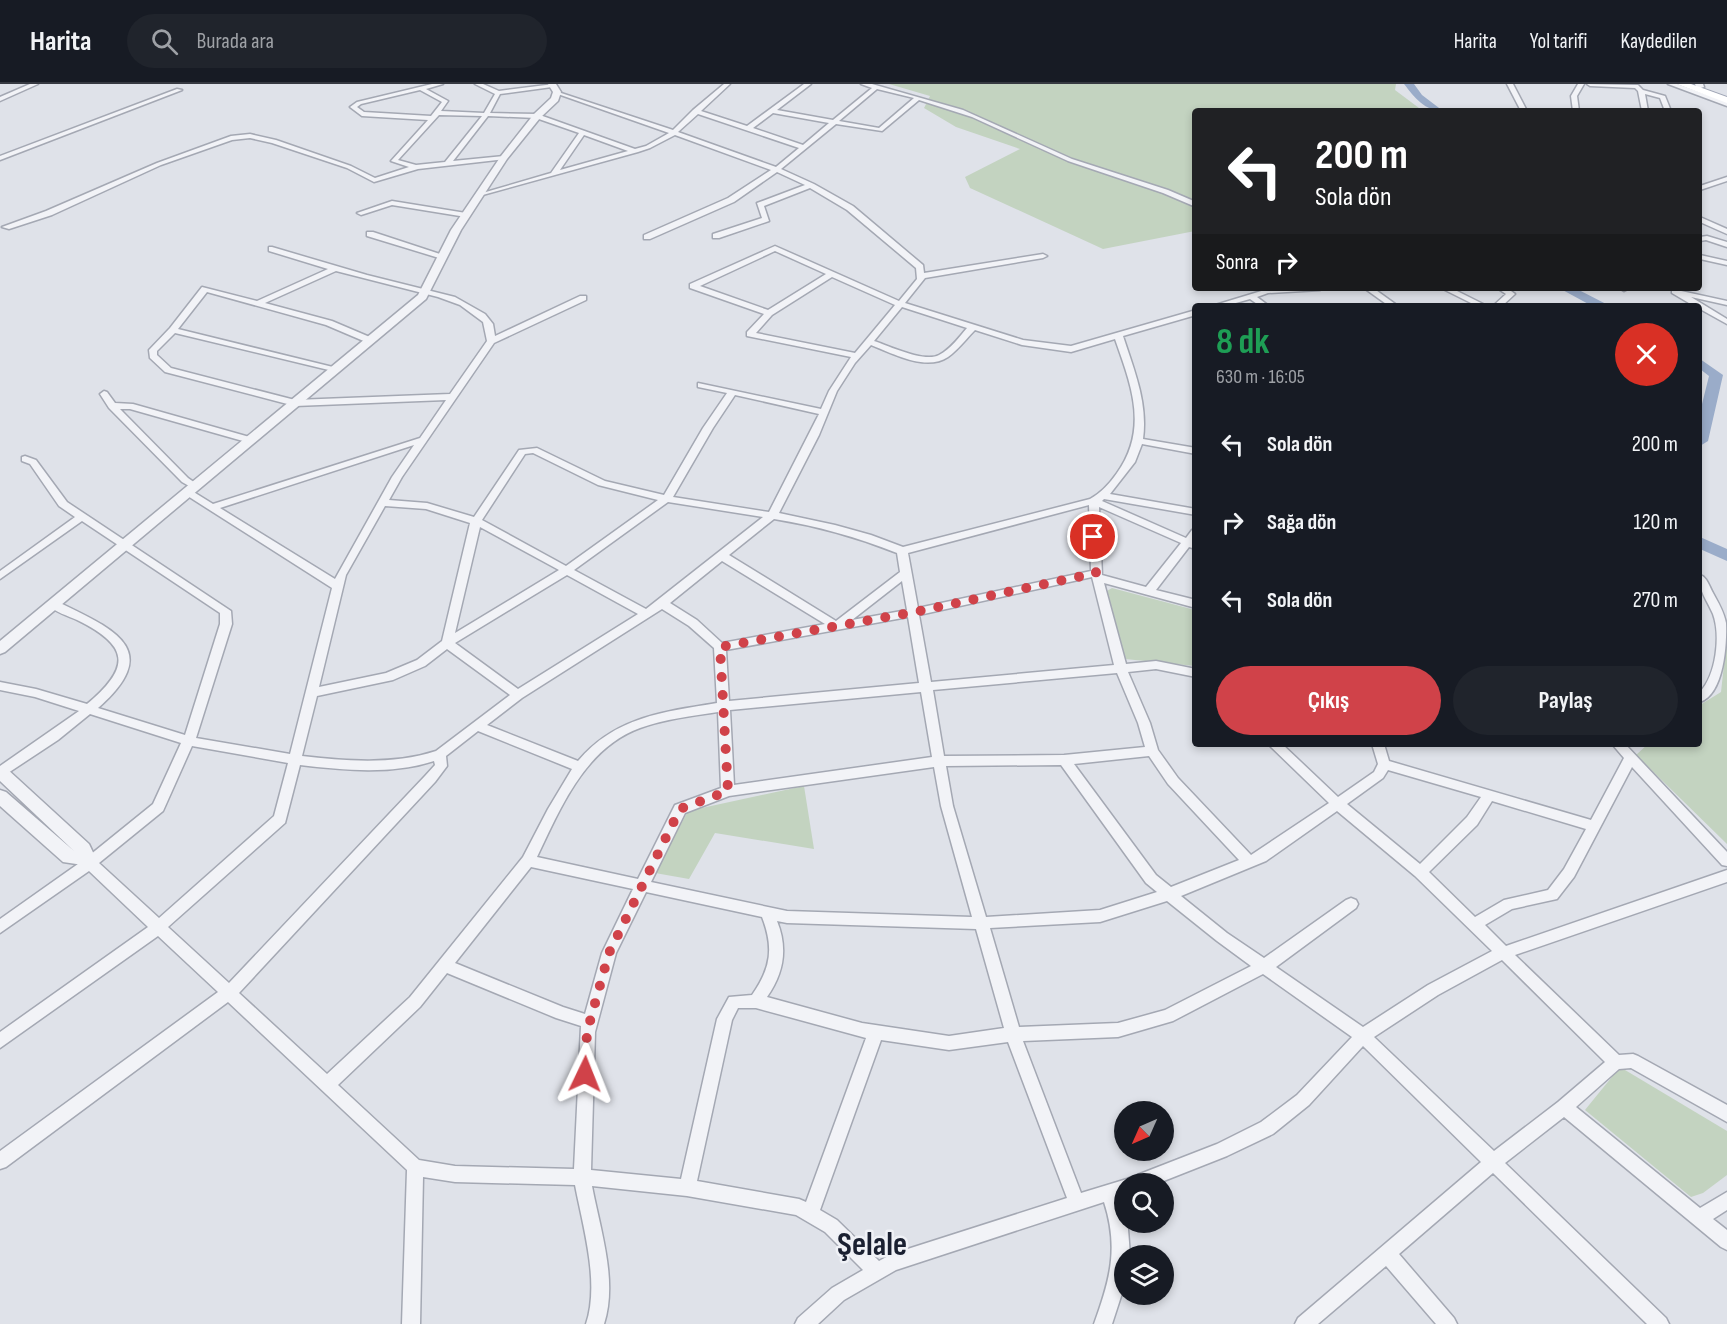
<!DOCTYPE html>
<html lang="tr">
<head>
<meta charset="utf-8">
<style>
	:root { --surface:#171b24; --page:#20242c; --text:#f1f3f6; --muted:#9ea1a6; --line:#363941; --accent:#d04249 }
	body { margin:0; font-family:"Sofia Sans Condensed",sans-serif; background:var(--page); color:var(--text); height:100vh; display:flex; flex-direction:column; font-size:22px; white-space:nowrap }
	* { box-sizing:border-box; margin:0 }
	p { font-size:20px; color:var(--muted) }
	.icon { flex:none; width:33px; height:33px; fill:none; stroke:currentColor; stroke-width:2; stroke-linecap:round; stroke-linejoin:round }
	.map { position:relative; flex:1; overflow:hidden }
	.panel { position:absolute; left:1192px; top:219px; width:510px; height:444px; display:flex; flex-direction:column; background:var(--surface); border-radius:6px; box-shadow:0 3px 9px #0003 }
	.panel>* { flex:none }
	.top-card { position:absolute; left:1192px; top:24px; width:510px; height:183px; border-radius:6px; box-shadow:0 3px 9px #0003; background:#202124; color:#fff; overflow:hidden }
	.needle { width:39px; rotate:225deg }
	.buttons { position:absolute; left:1114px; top:1017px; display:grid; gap:12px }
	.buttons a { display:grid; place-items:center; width:60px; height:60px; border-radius:50%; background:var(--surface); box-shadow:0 3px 9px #0003; font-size:30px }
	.pin { position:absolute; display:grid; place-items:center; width:51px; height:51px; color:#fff; margin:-26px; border:3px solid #fff; border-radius:50%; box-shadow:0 2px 6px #0007 }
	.me { position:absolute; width:66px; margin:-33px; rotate:2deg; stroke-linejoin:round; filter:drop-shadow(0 0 4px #0008) }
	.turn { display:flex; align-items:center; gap:21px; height:126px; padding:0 24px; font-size:27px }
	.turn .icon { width:78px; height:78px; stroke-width:2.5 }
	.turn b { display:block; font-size:42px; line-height:51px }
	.then { display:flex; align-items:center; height:57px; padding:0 24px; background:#0003; gap:12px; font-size:22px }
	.round { display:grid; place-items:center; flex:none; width:63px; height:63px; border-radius:32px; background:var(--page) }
	.headline { display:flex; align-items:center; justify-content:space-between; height:102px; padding:0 24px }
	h1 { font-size:36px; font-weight:700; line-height:45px; color:#1e9e55 }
	.button { display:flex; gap:12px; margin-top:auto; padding:12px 24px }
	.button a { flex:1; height:69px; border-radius:36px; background:var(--accent); color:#fff; font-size:24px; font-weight:700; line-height:69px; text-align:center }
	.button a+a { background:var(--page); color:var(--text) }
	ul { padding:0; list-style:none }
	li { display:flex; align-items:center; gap:18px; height:78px; padding:0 24px }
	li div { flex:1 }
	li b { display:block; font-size:22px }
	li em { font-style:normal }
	header { display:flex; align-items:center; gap:36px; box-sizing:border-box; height:84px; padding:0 30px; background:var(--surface); border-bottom:2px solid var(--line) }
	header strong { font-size:28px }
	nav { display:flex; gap:33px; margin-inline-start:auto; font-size:21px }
	.search { width:420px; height:54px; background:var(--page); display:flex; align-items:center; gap:15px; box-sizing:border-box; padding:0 21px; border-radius:33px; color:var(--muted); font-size:22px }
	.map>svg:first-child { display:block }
</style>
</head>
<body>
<header>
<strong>Harita</strong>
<div class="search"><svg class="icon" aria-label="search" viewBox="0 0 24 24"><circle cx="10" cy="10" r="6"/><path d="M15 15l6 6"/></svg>Burada ara</div>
<nav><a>Harita</a><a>Yol tarifi</a><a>Kaydedilen</a></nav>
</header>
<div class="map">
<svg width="1727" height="1240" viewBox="0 0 1727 1240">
	<rect width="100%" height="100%" fill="#dfe2e9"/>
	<g fill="#c3d3c0">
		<polygon points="889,0 1396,0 1395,6 1423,27 1196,27 1195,147 1103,165 970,104 965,93 1020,65 956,43 924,24 930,12"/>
		<polygon points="1112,504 1195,526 1195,582 1125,575 1107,507"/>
		<polygon points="1727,553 1727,760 1636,671 1648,660 1700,660 1700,621 1721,608"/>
		<polygon points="804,702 814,765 715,749 689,795 655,789 688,727"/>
		<polygon points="1620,983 1727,1047 1727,1091 1703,1109 1691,1113 1585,1026"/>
	</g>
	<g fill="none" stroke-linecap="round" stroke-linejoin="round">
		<g fill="#9aacc9" fill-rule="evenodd">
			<path d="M1404,0H1414L1422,11L1443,27C1425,27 1415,14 1404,0Z"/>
			<polygon points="1559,204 1575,204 1610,222 1592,222"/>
			<polygon points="1700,275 1723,291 1708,357 1700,362 1700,328 1709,292 1700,285"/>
			<polygon points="1700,453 1727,465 1727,477 1700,465"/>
		</g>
		<defs>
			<g id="minor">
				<polygon points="30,0 38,0 0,17 0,13"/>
				<path d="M432,0H443L426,5L448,17L441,27L484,29L495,10L475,0H483L499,7L554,0L552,3L500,10L490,29L537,30L635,65L646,62L669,49L555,9V7L673,46L693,26L724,0H730L701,27L747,42L804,0H811L777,26L833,36L872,4L861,0H872L963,26L1072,75L1168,106L1196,118V123L1163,109L1068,77L972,33L919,16L882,47L836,40L781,85L814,100L853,122L923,181L924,189L1043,170L1047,172L1043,174L925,194L905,219L1023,256L1071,262L1196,226V231L1123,252C1134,286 1148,319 1143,355L1196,364V370L1142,360L1135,378L1110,410L1196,425V431L1104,415L1102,417L1186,454L1192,446L1196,445V465L1189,463L1156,506L1196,516V524L1104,499L1126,580L1156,577L1196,585V593L1156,585L1128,588L1150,639L1158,666L1178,694L1251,771L1329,719L1268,660H1282L1338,713L1374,688L1378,680L1372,660H1384L1389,677L1591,736L1624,674L1612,660H1625L1727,768V782L1722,781L1632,683L1574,793L1557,815L1512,825L1485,841L1506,862L1727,786V798L1515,871L1619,971L1633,970L1638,972L1727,1021V1038L1631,984L1619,985L1576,1023L1700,1124L1727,1108V1126L1713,1135L1727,1146V1166L1721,1163L1564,1033L1505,1079L1666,1234L1669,1240H1647L1493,1089L1399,1170L1454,1234L1457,1240H1436L1386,1182L1318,1240H1295L1298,1234L1481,1078L1363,962L1309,1021L1273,1050L1227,1072L1156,1100H1125V1111L1119,1113L1128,1145L1130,1172H1125V1200L1112,1240H1094C1110,1196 1119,1164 1104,1118L896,1186L844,1216L818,1240H795L798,1234L832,1204L863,1186L825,1148L796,1131L687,1112L592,1102C600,1145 618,1197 604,1240H586C600,1199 583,1143 575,1101L455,1098L423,1093L420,1240H402L407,1086L228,918L6,1083L0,1085V1067L218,908L158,852L0,964V948L148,843L89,787L0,849V835L85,775L153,720L181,659L90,630L58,656L5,691L0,692V682L79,627L35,613L0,606V598L36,605L87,620C131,583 130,562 77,536C68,532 55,528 48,521L50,518H58C113,545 165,565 98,624L185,651L220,540V529L82,437L0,495V487L75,433L59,422L30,380L22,377V373L25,372L36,376L67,418L231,527L232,540L196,654L290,670L332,504L183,409L188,406L192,407L213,420L420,354L446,316L295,322L165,288L150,274L149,266L170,244L202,203L257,217L328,185L269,167V163H272L367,191L455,213L485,230L493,240L495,252L580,212H586V216L494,259L402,393L389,416L427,419L474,433L519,366L537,364L605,397L664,411L703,344L727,309L698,303V299L821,325L829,307L851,273L747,252V248L764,230L690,204V200L775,162L899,217L917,195L916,184L847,126L810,104L764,122L769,137L719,154H713V150L762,134L757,119L805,101L777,88L734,118L650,155H644V151L728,114L771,86L675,51L650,64L638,68L479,112V110L551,89L579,49L536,34L488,32L453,77L504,72L507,74L506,75L418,85L374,98L347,84L272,59L250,54L232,56L161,81L52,131L9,145L2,143L46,127L157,79L231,52L250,50L276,56L351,82L375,94L409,83L391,77L428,36L362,32L350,23L357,18ZM877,5L914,14L879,44L839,37ZM420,6L442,18L431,32L364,28L357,23L361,20ZM773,29L829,39L803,61L753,44ZM698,30L799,64L776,83L678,48ZM439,31L482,32L445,78L416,81L398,76ZM584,51L628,67L560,86ZM775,167L826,190L768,226L700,202ZM336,187L438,213L460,221L483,238L487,257L450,310L295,316L171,284L157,271V267L175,249L337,288V284L178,245L207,208L326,241L366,258H372V254L332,237L265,219ZM832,193L895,221L855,269L756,249L772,231ZM902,223L967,244C959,253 951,265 939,271C925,279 889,262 874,257ZM975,246L1022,261L1071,268L1115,255C1131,301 1149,344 1117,389C1110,399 1101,409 1090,415L903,463L871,451L835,441L779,429L819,351L837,307L855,279L871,261C892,269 926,288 948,273C958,266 966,255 975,246ZM735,311L819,330L769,428L673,413L713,344ZM414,361L392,393L335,495L220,424ZM533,369L598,401L658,416L566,482L482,436L525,370ZM668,418L763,433L646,525L574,486ZM1089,421L1091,487L918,524L908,469ZM385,422L426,425L470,439L442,557L417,576L386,589L319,603L346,491ZM1099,423L1181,459L1146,503L1102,491ZM774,435C817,442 857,453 897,469L900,488L836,537L729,471ZM480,443L559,486L455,549ZM722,477L825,540L722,559L697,536L670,519ZM567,491L638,530L518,605L455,559ZM1092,493L1114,581L931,598L919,531ZM902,497L907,526L852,536ZM662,525L689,542L714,564L717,619C663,628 615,633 578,677L487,641L522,614ZM908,533L919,599L729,617L726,566ZM447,565L510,611L436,667C394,681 345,677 302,672L317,612L393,596L425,582ZM1117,589L1138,639L1145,663L1064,671L944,672L933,606ZM921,608L932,673L734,701L730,626ZM718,628L721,704L675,721L638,795L537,773C561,723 585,664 640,644C665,635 692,632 718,628ZM478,647L572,685L548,725L523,773L410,913L327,990L239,909L435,698L447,682L446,672ZM192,662L288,679L274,732L159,834L99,779L163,727ZM1149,672L1168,700L1239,776L1171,803L1156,791L1074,680ZM434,677L435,681L425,692L229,899L168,843L285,739L300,681C343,686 392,691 434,677ZM1061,681L1146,799L1157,808L1100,826L986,833L953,722L946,682ZM934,683L941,722L972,833L787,827L651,798L685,729L729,712ZM1388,686L1481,713L1467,733L1420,780L1347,720L1383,694ZM1492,717L1586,745L1564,785L1548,806L1504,816L1475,833L1429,788L1477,741ZM1337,727L1415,792L1492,867L1428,901L1363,943L1276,883L1356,824L1358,820L1356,816L1351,814L1346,816L1264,874L1227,849L1181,812L1266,777ZM531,783L633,805L602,869L585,930L563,923L455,879ZM646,808L762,833C774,864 771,884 752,911L729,913L717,935L681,1095L591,1086L595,948L616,869ZM1167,817L1217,857L1251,882L1165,926L1118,939L1019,943L990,844L1100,838ZM777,837L787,839L976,845L1004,944L949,952L862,939L767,913C784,889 788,864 777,837ZM1502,876L1605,978L1558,1018L1494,1067L1374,953L1438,911ZM447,889L556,934L581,942L574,1085L455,1082L419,1076L338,1001L420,923ZM1263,890L1352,953L1297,1011L1261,1038L1217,1060L1127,1095L1081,1109L1023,957L1118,953L1173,937ZM738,924H756L866,954L806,1118L799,1115L697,1097L732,936ZM881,956L949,966L1008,958L1067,1114L892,1170L879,1177L837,1136L820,1126Z"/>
				<polygon points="1507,0 1513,0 1527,27 1521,27"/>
				<polygon points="1578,0 1584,0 1577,12 1579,27 1573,27 1571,12"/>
				<polygon points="1587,0 1638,1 1643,6 1665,12 1671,27 1665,27 1660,14 1645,10 1648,27 1642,27 1638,7 1635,4 1590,2"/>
				<polygon points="1668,0 1677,0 1727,18 1727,22"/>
				<polygon points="177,5 182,6 0,76 0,72"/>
				<polygon points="1727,93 1727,97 1700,106 1700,102"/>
				<polygon points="392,117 466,129 470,131 466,133 392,121 361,131 357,129"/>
				<polygon points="1700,133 1727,145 1727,150 1700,138"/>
				<polygon points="367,148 373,148 446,172 439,174 367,152"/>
				<polygon points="1707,152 1727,158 1727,163 1706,156 1700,157 1700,153"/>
				<polygon points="1700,171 1727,177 1727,181 1700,175"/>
				<polygon points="1324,204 1320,206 1268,209 1257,213 1269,222 1260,222 1250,215 1225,222 1212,222 1268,205"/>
				<polygon points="1364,204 1373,204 1398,222 1389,222"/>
				<polygon points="1441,204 1451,204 1487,222 1477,222"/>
				<polygon points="1497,204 1507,204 1515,210 1502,222 1493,222 1506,210"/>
				<polygon points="1619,204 1627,204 1628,205 1624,207"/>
				<polygon points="1672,205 1727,217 1727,221 1691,213 1727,235 1727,240 1700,225 1700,222 1694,222 1672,209"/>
				<polygon points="104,307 107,308 115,319 133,320 253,354 255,356 250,359 130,325 120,325 188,394 201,403 196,406 182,398 109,324 100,310"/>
				<path d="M1700,491C1707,493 1709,502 1713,509C1718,518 1724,528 1726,539C1727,560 1724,610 1700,618V608C1716,591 1721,552 1713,530C1707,516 1698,506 1700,491Z"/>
			</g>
			<g id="tertiary">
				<polygon points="548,0 556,0 561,8 558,17 540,34 507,75 461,146 426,215 5,568 0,570 0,557 418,211 451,146 501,72 534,30 551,14 553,8"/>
				<polygon points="1695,0 1703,0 1704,3 1697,5"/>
				<polygon points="0,682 6,684 89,760 98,779 96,784 90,786 83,781 63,778 0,722 0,706 6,708 74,767 0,697"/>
			</g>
			<polygon id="primary" points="1677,0 1691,0 1727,13 1727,19"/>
		</defs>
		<use href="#minor" stroke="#a4a8b3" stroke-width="3"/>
		<use href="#tertiary" stroke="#a4a8b3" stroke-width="3"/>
		<use href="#primary" stroke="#9fa5b5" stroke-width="2"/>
		<use href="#minor" fill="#f2f3f7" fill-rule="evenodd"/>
		<use href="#tertiary" fill="#f2f3f7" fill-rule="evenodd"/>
		<use href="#primary" fill="#fff" fill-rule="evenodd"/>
	</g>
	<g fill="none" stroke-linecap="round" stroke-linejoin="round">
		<polyline stroke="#d04249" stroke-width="10" stroke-dasharray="0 18" points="585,990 587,948 609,869 680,725 728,707 720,563 915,528 1096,489 1093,453"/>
	</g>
	<g text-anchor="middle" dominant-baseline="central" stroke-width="5" stroke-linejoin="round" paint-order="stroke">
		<g font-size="33" font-weight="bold" fill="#1a2031" stroke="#eff1f6">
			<text x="872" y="1161">Şelale</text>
		</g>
	</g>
</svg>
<div class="buttons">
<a><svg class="needle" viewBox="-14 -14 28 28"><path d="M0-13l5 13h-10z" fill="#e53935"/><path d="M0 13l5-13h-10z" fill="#9ea1a6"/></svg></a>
<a><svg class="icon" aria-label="search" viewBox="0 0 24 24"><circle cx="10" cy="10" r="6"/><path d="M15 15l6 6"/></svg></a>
<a><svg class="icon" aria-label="layers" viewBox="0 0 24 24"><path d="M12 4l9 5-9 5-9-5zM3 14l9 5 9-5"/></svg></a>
</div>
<div class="pin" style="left:1093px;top:453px;background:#d93025"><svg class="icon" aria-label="arrive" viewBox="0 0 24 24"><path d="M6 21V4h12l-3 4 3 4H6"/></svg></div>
<svg class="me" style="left:585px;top:990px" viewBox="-20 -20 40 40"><path d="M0-17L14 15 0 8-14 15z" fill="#d04249" stroke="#fff" stroke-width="4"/></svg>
<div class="top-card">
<div class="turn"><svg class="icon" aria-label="left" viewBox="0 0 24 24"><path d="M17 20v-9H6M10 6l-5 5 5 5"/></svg><div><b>200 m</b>Sola dön</div></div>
<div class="then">Sonra<svg class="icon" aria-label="right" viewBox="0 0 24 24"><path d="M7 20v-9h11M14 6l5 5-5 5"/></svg></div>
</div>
<section class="panel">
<div class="headline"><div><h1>8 dk</h1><p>630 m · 16:05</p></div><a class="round" style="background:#d93025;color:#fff"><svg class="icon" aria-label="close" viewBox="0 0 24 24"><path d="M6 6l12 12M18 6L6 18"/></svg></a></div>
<ul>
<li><svg class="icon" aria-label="left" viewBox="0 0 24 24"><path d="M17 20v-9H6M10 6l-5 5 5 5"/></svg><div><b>Sola dön</b></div><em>200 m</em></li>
<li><svg class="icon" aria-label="right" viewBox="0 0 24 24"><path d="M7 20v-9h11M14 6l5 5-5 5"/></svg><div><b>Sağa dön</b></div><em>120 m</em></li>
<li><svg class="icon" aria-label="left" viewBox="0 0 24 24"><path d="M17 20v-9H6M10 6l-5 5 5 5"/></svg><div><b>Sola dön</b></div><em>270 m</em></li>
</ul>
<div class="button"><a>Çıkış</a><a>Paylaş</a></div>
</section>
</div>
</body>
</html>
